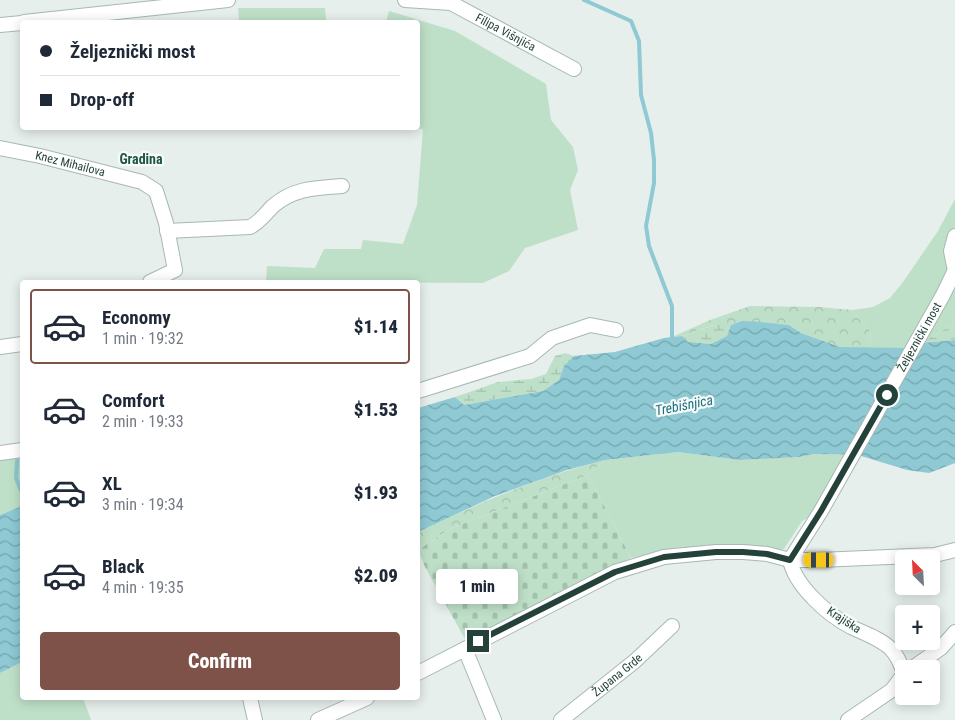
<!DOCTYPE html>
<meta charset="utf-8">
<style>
:root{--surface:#fff;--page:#f6f6f7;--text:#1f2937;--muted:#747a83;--line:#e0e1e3;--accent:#7f5249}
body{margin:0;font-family:"Roboto Condensed",sans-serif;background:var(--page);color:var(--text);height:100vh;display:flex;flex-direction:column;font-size:19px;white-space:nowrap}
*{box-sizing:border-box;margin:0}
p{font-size:16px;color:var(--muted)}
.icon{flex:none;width:28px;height:28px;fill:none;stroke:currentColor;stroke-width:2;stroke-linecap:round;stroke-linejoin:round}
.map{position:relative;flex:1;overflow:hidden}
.sheet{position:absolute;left:20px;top:280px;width:400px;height:420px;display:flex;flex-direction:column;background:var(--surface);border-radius:5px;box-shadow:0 2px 12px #0003}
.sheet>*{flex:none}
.hud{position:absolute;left:20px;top:20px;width:400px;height:110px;border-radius:5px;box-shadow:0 2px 12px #0003;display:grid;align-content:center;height:110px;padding:0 20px;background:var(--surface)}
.needle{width:32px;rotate:336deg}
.tools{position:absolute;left:895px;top:550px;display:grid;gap:10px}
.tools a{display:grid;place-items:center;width:45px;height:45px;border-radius:5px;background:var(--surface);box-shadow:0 2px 12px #0003;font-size:25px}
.end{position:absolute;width:22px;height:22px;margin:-11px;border:6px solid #24423a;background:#fff;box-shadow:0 0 0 2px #fff}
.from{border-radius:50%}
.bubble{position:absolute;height:35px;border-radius:5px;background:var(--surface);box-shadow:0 2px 12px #0003;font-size:16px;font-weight:800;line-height:35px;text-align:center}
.car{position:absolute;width:15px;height:30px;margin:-15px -8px;border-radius:6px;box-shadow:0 0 4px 1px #0007;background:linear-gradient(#f5c518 24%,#345 0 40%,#f5c518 0 76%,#345 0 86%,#f5c518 0)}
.hud b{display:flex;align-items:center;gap:18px;height:48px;font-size:19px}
.hud b+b{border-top:1px solid var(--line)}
.hud i{width:12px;height:12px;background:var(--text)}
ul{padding:9px 0 0;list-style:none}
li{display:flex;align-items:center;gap:15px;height:75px;margin:0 10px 8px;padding:0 10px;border:2px solid transparent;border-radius:5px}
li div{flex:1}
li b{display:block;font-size:19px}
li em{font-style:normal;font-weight:800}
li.selected{border-color:var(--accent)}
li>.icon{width:45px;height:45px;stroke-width:1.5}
.button{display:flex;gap:10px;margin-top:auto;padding:10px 20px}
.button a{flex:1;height:58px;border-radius:5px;background:var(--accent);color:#fff;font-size:20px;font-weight:800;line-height:58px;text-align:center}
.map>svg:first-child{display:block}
.green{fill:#bfe0c8}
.forest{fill:url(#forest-crowns)}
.wetland{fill:url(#wetland-marsh)}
.cemetery{fill:url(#cemetery-stones)}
.water{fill:url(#water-waves)}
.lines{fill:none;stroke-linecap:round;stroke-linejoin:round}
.stream{stroke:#8ec9d4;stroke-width:4}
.minor-casing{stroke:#a8b8b2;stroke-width:16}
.minor{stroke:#fff;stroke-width:14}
.route{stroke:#24423a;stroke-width:6}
.labels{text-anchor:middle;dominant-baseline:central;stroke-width:4.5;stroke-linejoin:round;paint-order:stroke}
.street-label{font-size:12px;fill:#24423a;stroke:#f7fbf9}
.neighbourhood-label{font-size:14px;font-weight:bold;fill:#1f5548;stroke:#f7fbf9}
.water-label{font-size:14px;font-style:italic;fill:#1c6f80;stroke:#f7fbf9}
</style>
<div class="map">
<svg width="955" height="720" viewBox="0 0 955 720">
<defs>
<pattern id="forest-crowns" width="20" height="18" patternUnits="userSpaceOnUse" patternTransform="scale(1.25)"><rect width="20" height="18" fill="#bfe0c8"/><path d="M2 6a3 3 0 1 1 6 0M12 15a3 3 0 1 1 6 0" fill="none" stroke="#a4c1ad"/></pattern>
<pattern id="wetland-marsh" width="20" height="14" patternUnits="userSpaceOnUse" patternTransform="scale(1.25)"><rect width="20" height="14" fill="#bfe0c8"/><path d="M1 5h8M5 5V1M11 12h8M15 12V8" fill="none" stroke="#a4c1ad"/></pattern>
<pattern id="cemetery-stones" width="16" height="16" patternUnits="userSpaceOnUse" patternTransform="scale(1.25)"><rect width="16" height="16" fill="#bfe0c8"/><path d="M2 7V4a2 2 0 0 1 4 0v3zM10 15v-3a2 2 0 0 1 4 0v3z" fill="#a4c1ad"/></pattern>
<pattern id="water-waves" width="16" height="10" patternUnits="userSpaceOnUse" patternTransform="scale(1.25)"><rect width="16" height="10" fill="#8ec9d4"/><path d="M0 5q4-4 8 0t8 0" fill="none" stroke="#74a5ad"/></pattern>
</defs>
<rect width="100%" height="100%" fill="#e6efeb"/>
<!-- green -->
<path class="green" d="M238,8H325L326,22H239Z
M389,11L455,31L546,84L551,120L573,147L578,170L570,190L578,230L525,248L509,271L483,283L266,282L267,266L315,268L324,249H361L363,240L403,244L417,205L423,129L403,128H418V22H386Z
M955,199V323L921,343L907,348L869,349L871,332L852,310L873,307L890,298L903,282L938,231Z
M678,452L740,460L799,457L814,454L847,455L810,517L802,521L784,549L774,551H664L631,558L588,475L605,460Z
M22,454V506L0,515V457Z
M22,662V698H83L91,720H0V673Z"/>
<!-- forest -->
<path class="forest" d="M750,306L820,307L852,310L871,332L869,349L840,347L801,333L789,325L742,322L731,325H713L682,336L672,337L710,320Z
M605,460L588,475L450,529L418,550V532C480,503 538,477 605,460Z"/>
<!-- wetland -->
<path class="wetland" d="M955,323V340L921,343Z
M714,325H731L727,336L711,344L687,342L682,336Z
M565,353L574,356L564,366L559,380L543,391L464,405L455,397L498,382L531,379L546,374L555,356Z"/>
<!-- cemetery -->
<path class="cemetery" d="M588,475L631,558L466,641L425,567L418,550L450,529Z"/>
<!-- water -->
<path class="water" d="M742,321L759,322L789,325L801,333L840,347L907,348L921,343L955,340V463L929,473L907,470L858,455L814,454L799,457L740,460L678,452L605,460L567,470L495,496L418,532V408L455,397L464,405L543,391L559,380L564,366L574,356L615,352L664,338L682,336L688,342L711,344L727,336L731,325Z
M22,506V662L0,673V515Z"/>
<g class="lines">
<!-- stream -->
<path class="stream" d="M584,0L631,21L639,41L641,95L651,133L654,160V183L646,226L649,246L672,306V337
M17,461L16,478L22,493"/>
<defs>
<g id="minor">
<path id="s1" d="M405,0L451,3L574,69"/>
<path d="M24,22L228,0"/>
<path d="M0,25L22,23"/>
<path id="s2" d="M0,148L40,156L142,182L156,191L166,223L175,270L150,282"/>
<path d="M167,231L250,227C260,222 265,214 273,206C294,188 315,188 342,186"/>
<path d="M955,271L951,251L955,236"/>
<path d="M0,347L22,344"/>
<path d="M418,391L530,356L552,338L590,325L616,330"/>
<path d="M0,453L22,450"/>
<path d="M465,649L494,720"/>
<path d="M911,669L941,648L955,632"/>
<path d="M418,673L615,572L664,557L716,552H743L767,554L790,560H819L935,555L955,550"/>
<path id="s3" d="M904,673C901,665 898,656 891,649C881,639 864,633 851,627C828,615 795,586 790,560L821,511L943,295L955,270"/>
<path d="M250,698L255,720"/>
<path d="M318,720L367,698"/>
<path id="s4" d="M561,720L635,661L672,626"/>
<path d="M848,720L892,690L904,674"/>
</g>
</defs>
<!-- minor casing -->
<use href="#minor" class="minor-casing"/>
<!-- minor -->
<use href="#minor" class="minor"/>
</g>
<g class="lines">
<!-- route -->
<path class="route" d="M478,641L615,572L664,557L716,552H743L767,554L790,560L821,511L887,395"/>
</g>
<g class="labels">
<!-- street labels -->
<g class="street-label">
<text stroke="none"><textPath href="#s1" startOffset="108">Filipa Višnjića</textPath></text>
<text stroke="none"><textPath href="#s2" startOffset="72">Knez Mihailova</textPath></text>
<text stroke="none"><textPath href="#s3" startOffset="424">Željeznički most</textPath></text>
<text transform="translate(844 620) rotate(33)">Krajiška</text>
<text stroke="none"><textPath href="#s4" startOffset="72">Župana Grde</textPath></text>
</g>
<!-- neighbourhood labels -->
<g class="neighbourhood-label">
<text x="141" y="159">Gradina</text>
</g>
<!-- water labels -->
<g class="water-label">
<text transform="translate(684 405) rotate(-11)">Trebišnjica</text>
</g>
</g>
</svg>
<div class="tools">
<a><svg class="needle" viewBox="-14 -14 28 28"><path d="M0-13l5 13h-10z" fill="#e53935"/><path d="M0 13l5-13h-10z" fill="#747a83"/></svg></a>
<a>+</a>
<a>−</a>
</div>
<i class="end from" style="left:887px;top:395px"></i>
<i class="end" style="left:478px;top:641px"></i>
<div class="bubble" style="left:436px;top:569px;width:82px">1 min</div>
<i class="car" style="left:819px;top:560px;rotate:270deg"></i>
<div class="hud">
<b><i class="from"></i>Željeznički most</b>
<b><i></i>Drop-off</b>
</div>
<section class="sheet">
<ul>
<li class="selected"><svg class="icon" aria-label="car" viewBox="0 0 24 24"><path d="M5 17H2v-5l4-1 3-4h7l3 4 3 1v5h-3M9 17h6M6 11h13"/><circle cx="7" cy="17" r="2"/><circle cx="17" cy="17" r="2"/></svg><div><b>Economy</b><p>1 min · 19:32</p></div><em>$1.14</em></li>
<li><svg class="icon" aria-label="car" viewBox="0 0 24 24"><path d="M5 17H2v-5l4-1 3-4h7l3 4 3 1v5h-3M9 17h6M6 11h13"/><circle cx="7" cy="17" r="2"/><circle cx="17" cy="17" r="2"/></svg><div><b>Comfort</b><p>2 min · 19:33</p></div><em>$1.53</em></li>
<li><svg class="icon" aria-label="car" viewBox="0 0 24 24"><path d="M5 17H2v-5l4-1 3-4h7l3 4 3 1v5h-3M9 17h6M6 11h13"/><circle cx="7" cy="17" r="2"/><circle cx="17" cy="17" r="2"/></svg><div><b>XL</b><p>3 min · 19:34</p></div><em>$1.93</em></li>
<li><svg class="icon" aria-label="car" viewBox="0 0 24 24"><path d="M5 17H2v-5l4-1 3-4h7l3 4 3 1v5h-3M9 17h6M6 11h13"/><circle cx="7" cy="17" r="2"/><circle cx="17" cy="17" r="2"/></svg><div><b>Black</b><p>4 min · 19:35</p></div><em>$2.09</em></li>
</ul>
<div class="button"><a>Confirm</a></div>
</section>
</div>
